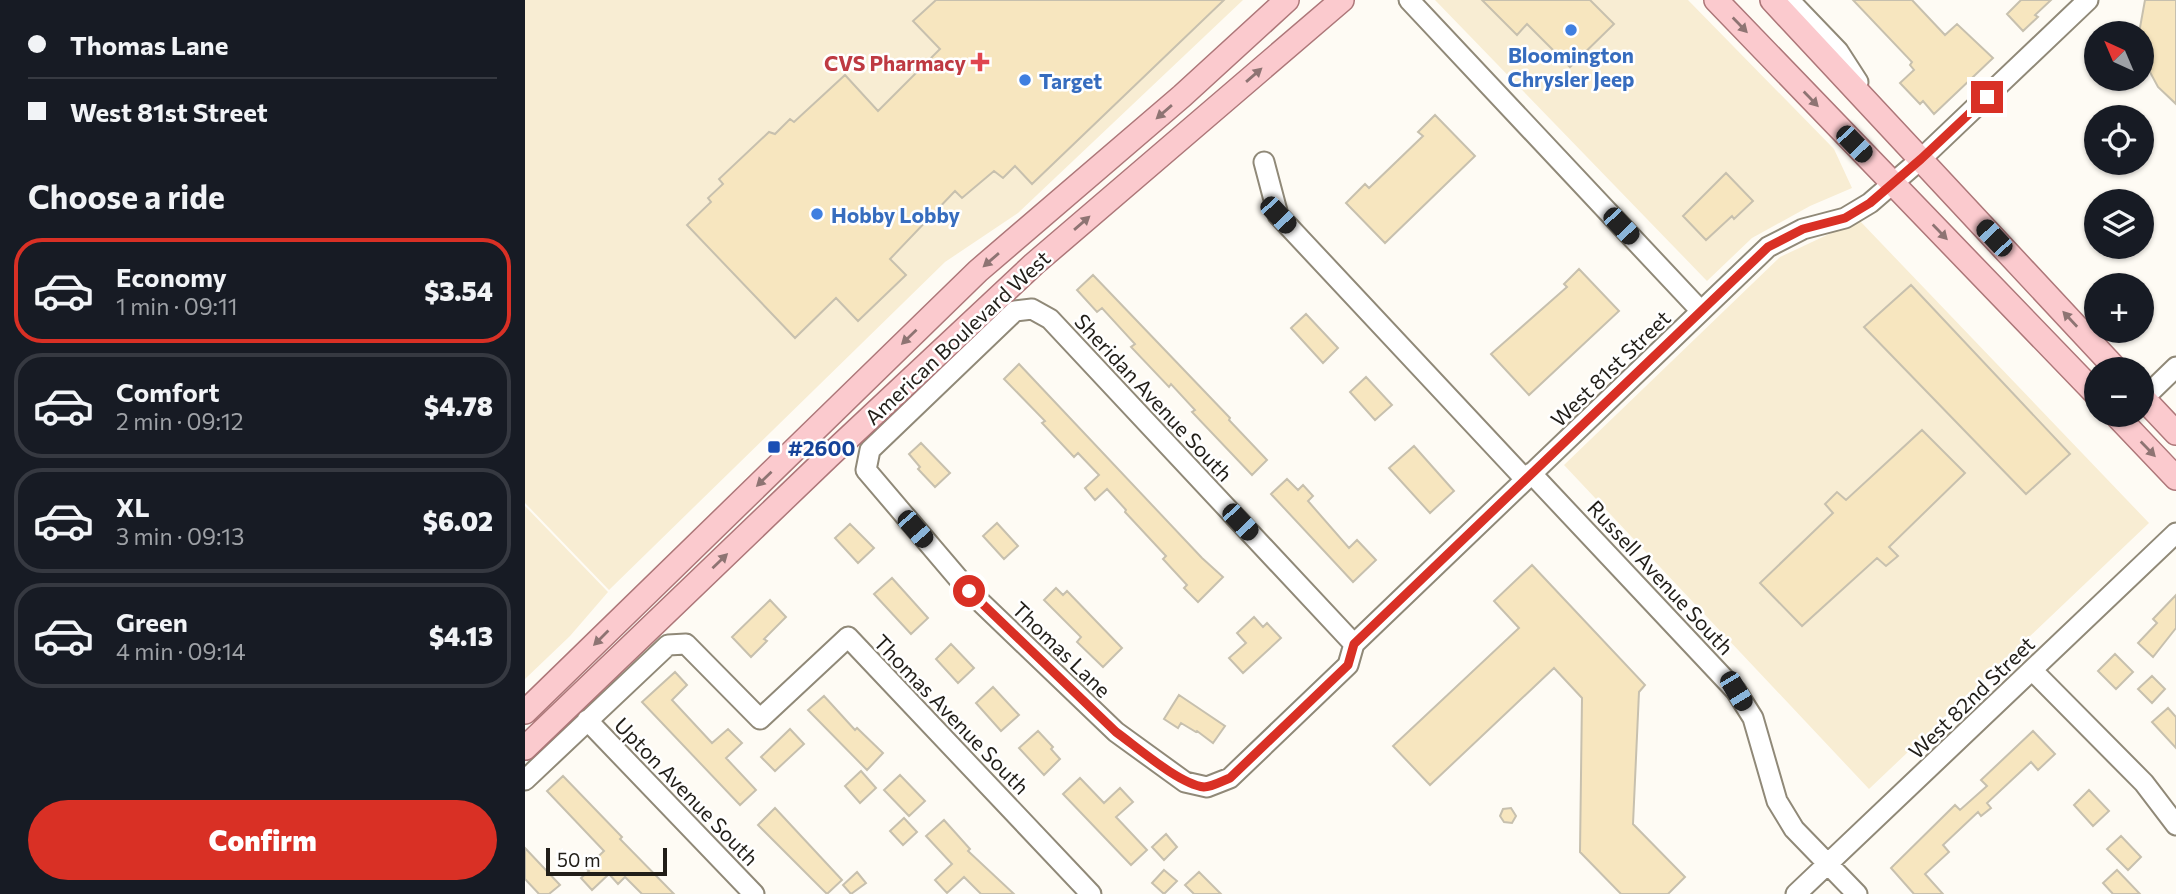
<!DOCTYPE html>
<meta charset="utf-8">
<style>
:root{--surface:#171b24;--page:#20242c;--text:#f1f3f6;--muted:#9ea1a6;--line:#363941;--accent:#d93025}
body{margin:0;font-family:Commissioner,sans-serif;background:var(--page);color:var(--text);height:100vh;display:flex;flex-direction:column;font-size:26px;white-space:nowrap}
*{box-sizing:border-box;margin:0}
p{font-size:23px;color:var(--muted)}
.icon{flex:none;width:38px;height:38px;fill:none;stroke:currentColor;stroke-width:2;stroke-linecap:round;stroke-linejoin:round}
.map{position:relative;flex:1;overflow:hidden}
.drawer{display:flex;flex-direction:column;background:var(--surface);width:525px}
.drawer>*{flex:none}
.banner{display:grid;align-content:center;height:154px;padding:0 28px;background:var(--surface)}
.needle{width:46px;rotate:316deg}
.tools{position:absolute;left:1559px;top:21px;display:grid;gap:14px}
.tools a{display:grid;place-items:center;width:70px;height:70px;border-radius:50%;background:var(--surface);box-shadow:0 2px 5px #0004;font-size:35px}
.scale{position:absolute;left:21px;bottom:18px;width:121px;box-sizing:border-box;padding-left:7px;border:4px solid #211e18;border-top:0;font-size:19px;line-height:24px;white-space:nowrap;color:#211e18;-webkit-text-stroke:5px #fff;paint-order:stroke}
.end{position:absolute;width:32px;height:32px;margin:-16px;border:9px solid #d93025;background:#fff;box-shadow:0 0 0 4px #fff}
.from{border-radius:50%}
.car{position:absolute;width:21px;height:42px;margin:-21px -10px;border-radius:9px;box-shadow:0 0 5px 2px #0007;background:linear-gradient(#222 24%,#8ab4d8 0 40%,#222 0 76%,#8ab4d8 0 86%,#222 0)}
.banner b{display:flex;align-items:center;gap:24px;height:66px;font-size:26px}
.banner b+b{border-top:2px solid var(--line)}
.banner i{width:18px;height:18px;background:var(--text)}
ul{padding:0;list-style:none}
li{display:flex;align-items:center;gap:21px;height:105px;margin:0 14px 10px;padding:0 14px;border:4px solid var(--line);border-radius:28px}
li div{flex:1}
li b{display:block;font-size:26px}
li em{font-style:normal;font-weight:800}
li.selected{border-color:var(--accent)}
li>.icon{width:63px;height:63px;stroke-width:1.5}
h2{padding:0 28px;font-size:32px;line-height:84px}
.action{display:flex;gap:14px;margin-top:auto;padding:14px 28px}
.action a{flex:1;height:80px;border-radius:42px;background:var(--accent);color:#fff;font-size:28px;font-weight:800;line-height:80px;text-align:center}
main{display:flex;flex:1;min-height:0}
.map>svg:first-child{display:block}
.built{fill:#f8edd3}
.building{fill:#f7e6bf;stroke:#c7c0ae;stroke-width:2}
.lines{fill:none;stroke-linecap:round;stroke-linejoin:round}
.minor-casing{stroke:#908978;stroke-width:23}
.major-casing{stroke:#ad7779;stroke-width:26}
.minor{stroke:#fff;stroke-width:19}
.major{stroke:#fbcace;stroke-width:23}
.oneway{fill:#8e7473}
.route{stroke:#d93025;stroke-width:9}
.shop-dot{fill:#3f7fe0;stroke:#fff;stroke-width:2.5}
.health-dot{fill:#e0444e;stroke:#fff;stroke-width:2.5}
.transit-dot{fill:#1a4fb4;stroke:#fff;stroke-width:2.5}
.labels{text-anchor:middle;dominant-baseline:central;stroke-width:5;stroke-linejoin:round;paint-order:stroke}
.shop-label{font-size:21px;font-weight:bold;fill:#366cbe;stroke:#fff;text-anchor:start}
.health-label{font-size:21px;font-weight:bold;fill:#be3a42;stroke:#fff;text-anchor:end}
.street-label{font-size:21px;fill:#211e18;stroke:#fff}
.transit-label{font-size:21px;font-weight:bold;fill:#164399;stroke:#fff;text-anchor:start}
</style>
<main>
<section class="drawer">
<div class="banner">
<b><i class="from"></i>Thomas Lane</b>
<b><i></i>West 81st Street</b>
</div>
<h2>Choose a ride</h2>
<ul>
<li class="selected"><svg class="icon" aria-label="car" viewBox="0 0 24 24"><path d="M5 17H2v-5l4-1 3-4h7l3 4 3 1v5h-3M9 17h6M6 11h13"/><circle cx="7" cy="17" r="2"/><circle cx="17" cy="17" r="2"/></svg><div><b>Economy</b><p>1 min · 09:11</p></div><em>$3.54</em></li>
<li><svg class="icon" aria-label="car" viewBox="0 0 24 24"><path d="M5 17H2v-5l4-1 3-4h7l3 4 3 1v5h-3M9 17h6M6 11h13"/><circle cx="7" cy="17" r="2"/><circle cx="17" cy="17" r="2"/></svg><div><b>Comfort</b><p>2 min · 09:12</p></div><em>$4.78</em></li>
<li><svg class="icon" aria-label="car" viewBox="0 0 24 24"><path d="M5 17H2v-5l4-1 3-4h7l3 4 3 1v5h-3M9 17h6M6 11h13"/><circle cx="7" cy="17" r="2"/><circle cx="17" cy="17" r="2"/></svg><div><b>XL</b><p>3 min · 09:13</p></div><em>$6.02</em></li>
<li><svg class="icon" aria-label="car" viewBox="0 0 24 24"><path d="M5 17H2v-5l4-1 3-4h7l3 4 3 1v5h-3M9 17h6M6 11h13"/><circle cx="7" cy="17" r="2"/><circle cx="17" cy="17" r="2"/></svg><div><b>Green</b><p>4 min · 09:14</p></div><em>$4.13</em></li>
</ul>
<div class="action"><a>Confirm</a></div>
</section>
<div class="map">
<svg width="1651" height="894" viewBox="0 0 1651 894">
<rect width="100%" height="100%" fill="#fefbf4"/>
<!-- built -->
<path class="built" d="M0,0H718L493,213L420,262L84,590L0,503Z
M910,0H1163L1309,149L1327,188L1285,206L1227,238L1182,281Z
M1334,220L1624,523L1344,789L1039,465L1255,257Z
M0,506L83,592L45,636L0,679Z"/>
<!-- building -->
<path class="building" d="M411,0H699L507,184L490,166L478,178L469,171L437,198L430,191L365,259L381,275L333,321L311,298L270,338L162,225L186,202L183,198L198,184L194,179L244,132L250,134L265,119L269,122L320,75L353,111L415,49L388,21Z
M957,0H1065L1089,24L1045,67L1002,24L992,35Z
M1328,0H1387L1420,35L1432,24L1468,58L1409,114L1398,101L1395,104L1375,83L1389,70L1385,65L1387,62Z
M1496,0H1526L1510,15L1513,17L1498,31L1482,14Z
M1620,0H1651V104L1633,87L1619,61L1617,33H1614Z
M910,115L950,156L860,243L821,203L840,184L844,188L898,136L893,132Z
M1201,173L1228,201L1209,219L1207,216L1181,240L1158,216Z
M1054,269L1094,311L1004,395L966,354L1042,287L1039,284Z
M568,275L705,418L704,420L742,460L727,475L667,412L670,410L646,384L644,387L606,347L610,344L577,308L572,312L552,290Z
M1386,285L1545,454L1501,494L1339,327Z
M781,314L813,348L798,363L766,328Z
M494,364L677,558L698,577L673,602L659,588L662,585L638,559L641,556L600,512L601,510L582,489L570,500L560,488L574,475L553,453L549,457L517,423L520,421L479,379Z
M841,377L867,405L850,420L825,392Z
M1397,430L1440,473L1364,547L1373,556L1361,566L1352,558L1277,626L1235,583L1308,513L1300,504L1312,492L1321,500Z
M396,443L425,473L410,487L393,469L395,467L384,454Z
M889,446L929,491L905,513L864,468Z
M762,479L773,490L778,485L788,496L783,501L824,548L832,540L851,560L828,582L746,494Z
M472,523L493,546L479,559L458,536Z
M325,524L349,548L333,563L310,538Z
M1007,565L1120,685L1114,692L1108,824L1160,877L1143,894H1096L1055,852L1057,698L1029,668L905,785L868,746L994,628L969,601Z
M367,578L403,618L386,634L349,594Z
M531,588L538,595L542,591L597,648L578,667L552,642L556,637L519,600Z
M1651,595V628L1628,657L1613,643L1632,623L1628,619Z
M245,600L261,617L239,639L242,641L226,657L207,637Z
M729,617L738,627L742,623L756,638L718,673L704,658L721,643L712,633Z
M426,644L449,668L433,683L411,659Z
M1590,654L1608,672L1591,689L1573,671Z
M150,672L162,685L147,700L187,743L203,729L217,743L201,758L231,790L215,805L117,702Z
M1627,676L1640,689L1627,703L1613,689Z
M468,687L494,715L476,731L451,703Z
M654,695L700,726L688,743L672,731L671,732L656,723L653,728L639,719Z
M299,696L330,730L332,728L358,753L342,770L283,710Z
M1643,708L1651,717V748L1627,722Z
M265,729L279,744L250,771L236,757Z
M513,731L528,747L526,749L535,759L519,775L494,748Z
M1508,731L1530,754L1513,770L1506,762L1462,803L1466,808L1456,816L1453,812L1418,845L1424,852L1400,874L1418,894H1389L1366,868L1430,805L1435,810L1462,786L1456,780Z
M336,771L351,788L335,803L320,786Z
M375,775L400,801L384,816L359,790Z
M38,776L97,837L95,839L149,894H117L100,877L93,884L84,874L67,890L56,878L64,871L61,868L79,851L22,791Z
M555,778L579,803L595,788L608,802L591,817L622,850L606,865L538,794Z
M1564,790L1584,811L1568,826L1549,805Z
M250,808L317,880L302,894L233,825Z
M986,808L991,816L987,823L979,822L975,816L978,809Z
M379,818L392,832L378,845L365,831Z
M419,820L445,849L443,851L489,894H456L439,877L422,893L410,880L427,864L401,836Z
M641,834L652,847L639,860L627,847Z
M1596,836L1616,857L1603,870L1582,849Z
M0,848L35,885L24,894H14L0,879Z
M639,870L652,881L639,894L627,883Z
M1592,870L1615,894H1588L1578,883Z
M332,872L341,883L326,894L318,885Z
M674,872L696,894H669L660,885Z"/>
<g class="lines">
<defs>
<path id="minor" d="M884,0L1176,311
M1264,0L1313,51L1333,82
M739,162L753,215L999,478
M1617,400L1651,367
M1006,473L1211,691L1228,718L1252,801L1269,829L1332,894
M829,644L525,319L507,309L490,311L345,450L341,470L444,591L591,732L660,782L682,787L705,778L823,665L829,644L1243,247L1278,229L1320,218L1345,203L1396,159L1563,0
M1507,670L1619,783L1651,825
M62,720L229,894
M0,780L143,645L161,644L235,719L323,637L566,894
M1271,894L1651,533"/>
<path id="major" d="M1191,0L1572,395
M1247,0L1591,369
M1617,397L1651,433
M1591,415L1651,478
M0,712L453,271L657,96L762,0
M0,748L304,456L509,264L817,0"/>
</defs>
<!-- minor casing -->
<use href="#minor" class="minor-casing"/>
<!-- major casing -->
<use href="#major" class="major-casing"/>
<!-- minor -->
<use href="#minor" class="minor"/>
<!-- major -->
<use href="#major" class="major"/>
</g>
<!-- one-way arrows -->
<defs><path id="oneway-solid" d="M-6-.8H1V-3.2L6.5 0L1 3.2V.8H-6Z" transform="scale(1.75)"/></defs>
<g class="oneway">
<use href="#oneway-solid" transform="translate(1215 25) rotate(46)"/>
<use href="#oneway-solid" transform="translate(729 75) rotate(-41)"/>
<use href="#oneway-solid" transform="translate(1286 99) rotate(46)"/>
<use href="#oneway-solid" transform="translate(639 112) rotate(139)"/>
<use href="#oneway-solid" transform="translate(557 223) rotate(-41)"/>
<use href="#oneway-solid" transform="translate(1415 232) rotate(46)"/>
<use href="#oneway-solid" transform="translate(466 260) rotate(139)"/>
<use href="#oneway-solid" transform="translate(1545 319) rotate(-133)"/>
<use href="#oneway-solid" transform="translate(384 337) rotate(136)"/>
<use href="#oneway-solid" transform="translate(1623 449) rotate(46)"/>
<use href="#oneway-solid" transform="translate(239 479) rotate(136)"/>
<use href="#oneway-solid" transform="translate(195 561) rotate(-44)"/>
<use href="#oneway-solid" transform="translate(76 638) rotate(135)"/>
</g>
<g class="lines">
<!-- route -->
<path class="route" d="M444,591L591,732C612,747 654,784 679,787C687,787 697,781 705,778L823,665L829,644L1243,247L1278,229L1320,218L1345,203L1396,159L1462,97"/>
</g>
<!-- markers -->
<g class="shop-dot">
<circle cx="1046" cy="30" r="7"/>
<circle cx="500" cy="80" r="7"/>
<circle cx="292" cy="214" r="7"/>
</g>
<path class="health-dot" d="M451.5 51.5h7v7h7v7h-7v7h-7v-7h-7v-7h7z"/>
<rect class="transit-dot" x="242" y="440" width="14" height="14" rx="3.5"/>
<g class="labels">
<!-- shop labels -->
<g class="shop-label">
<text x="1046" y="54" text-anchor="middle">Bloomington<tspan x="1046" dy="24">Chrysler Jeep</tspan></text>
<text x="514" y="80">Target</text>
<text x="306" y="214">Hobby Lobby</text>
</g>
<!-- health labels -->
<g class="health-label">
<text x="441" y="62">CVS Pharmacy</text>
</g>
<!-- street labels -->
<g class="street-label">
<text transform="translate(432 337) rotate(-43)">American Boulevard West</text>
<text transform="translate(1085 368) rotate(-44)">West 81st Street</text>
<text transform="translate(629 397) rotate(47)">Sheridan Avenue South</text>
<text transform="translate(1136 577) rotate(47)">Russell Avenue South</text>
<text transform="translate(537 649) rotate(44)">Thomas Lane</text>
<text transform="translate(1446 697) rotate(-44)">West 82nd Street</text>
<text transform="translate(427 714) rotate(46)">Thomas Avenue South</text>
<text transform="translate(162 791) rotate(46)">Upton Avenue South</text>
</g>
<!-- transit labels -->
<g class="transit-label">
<text x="263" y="447">#2600</text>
</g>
</g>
</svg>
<div class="tools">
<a><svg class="needle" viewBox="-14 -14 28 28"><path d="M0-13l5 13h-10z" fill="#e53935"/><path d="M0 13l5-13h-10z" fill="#9ea1a6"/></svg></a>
<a><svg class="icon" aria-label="locate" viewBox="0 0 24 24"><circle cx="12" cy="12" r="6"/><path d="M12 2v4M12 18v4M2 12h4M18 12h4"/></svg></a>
<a><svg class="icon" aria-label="layers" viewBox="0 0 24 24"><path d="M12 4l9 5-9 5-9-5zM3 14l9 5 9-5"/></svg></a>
<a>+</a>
<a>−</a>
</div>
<div class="scale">50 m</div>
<i class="end from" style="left:444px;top:591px"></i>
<i class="end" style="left:1462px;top:97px"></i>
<i class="car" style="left:1329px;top:144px;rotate:136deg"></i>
<i class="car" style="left:753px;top:215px;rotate:137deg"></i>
<i class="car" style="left:1096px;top:226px;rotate:137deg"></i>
<i class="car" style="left:1469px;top:238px;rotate:317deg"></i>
<i class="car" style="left:715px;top:522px;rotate:137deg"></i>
<i class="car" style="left:390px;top:529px;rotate:139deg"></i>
<i class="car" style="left:1211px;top:691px;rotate:149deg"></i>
</div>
</main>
